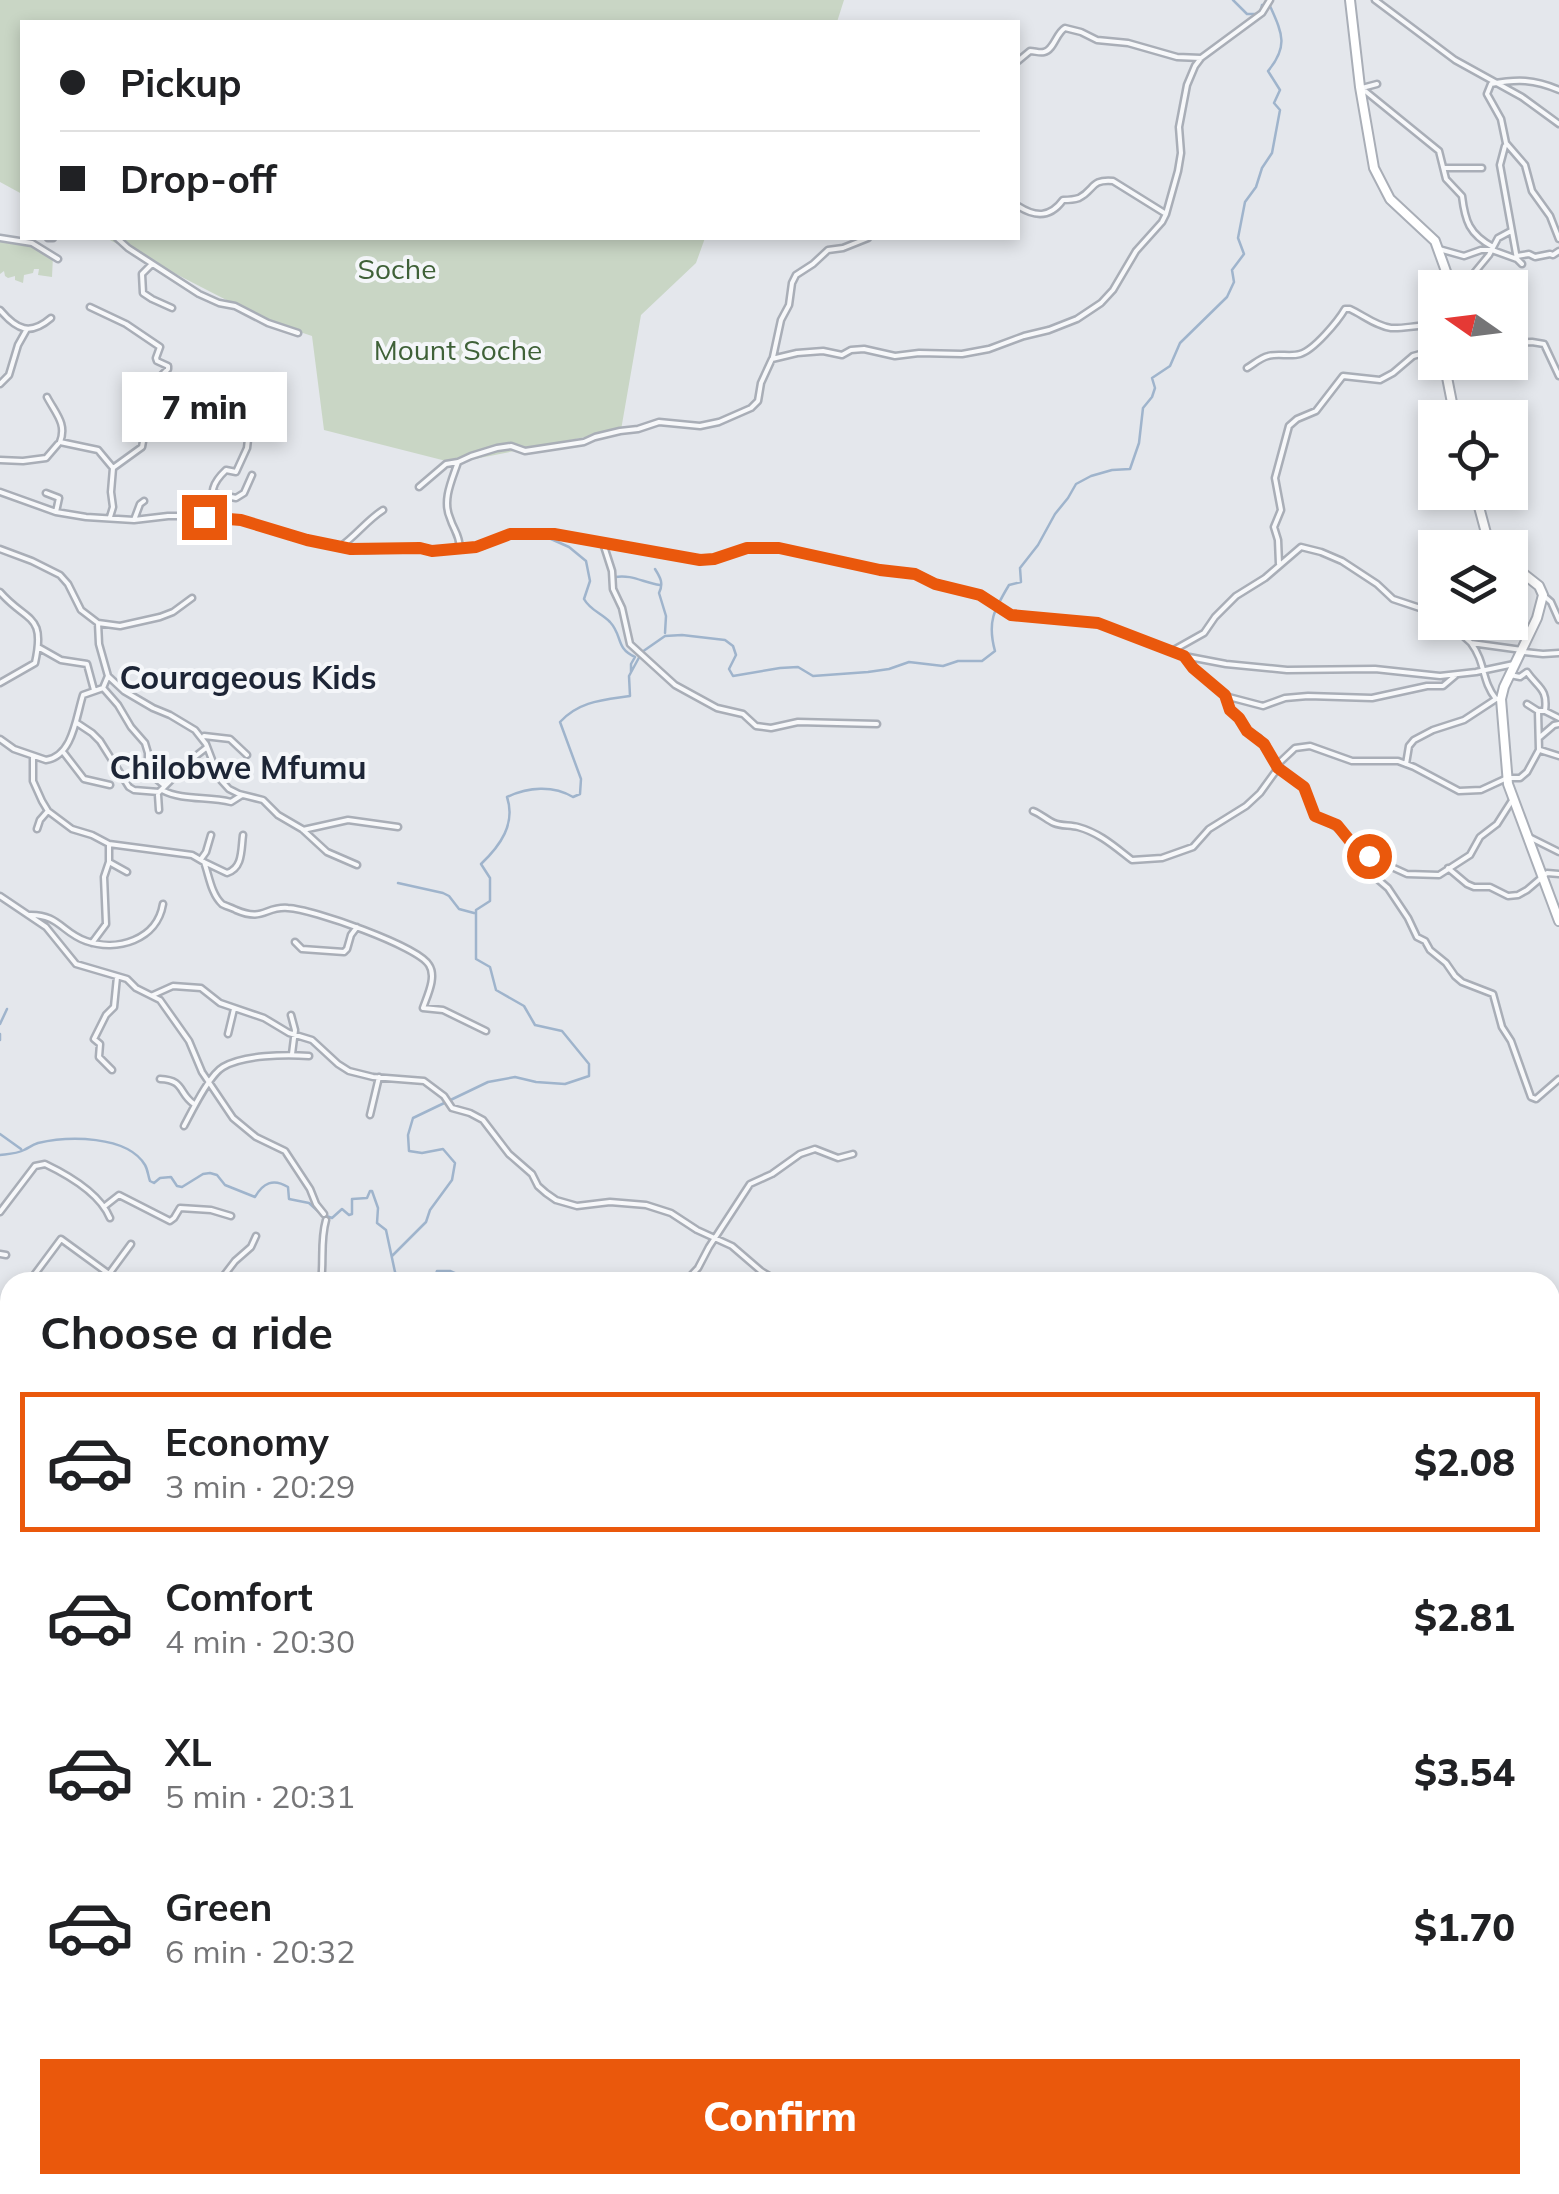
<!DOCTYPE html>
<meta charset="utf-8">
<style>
:root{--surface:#fff;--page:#f2f2f2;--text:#202124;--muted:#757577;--line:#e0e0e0;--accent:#ea580c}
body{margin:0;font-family:Mulish,sans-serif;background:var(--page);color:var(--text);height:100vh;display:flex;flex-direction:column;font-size:38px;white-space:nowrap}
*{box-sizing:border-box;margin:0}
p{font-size:32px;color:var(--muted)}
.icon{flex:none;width:55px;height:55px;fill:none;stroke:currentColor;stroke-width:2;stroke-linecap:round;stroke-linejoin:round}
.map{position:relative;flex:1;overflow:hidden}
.details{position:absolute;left:0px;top:1272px;width:1560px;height:922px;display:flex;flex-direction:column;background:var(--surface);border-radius:30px 30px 0 0;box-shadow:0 5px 15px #0003}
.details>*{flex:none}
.guide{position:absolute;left:20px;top:20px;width:1000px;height:220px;border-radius:0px;box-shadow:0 5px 15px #0003;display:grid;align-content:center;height:220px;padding:0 40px;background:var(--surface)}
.needle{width:65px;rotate:284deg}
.fabs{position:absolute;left:1418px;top:270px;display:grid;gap:20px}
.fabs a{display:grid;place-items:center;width:110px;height:110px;border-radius:0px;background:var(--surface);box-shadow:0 5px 15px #0003;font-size:50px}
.end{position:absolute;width:45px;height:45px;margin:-22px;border:12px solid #ea580c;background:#fff;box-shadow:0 0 0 5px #fff}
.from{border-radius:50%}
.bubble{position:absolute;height:70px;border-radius:0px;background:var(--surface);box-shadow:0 5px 15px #0003;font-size:32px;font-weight:800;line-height:70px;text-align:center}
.guide b{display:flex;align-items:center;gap:35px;height:95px;font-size:38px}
.guide b+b{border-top:2px solid var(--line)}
.guide i{width:25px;height:25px;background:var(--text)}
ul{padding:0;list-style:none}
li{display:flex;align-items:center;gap:30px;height:140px;margin:0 20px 15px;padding:0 20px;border:5px solid transparent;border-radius:0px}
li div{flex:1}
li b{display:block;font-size:38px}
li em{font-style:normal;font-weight:800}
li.on{border-color:var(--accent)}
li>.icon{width:90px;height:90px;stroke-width:1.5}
h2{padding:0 40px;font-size:45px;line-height:120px}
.action{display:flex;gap:20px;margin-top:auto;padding:20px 40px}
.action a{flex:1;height:115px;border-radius:0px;background:var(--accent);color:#fff;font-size:40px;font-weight:800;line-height:115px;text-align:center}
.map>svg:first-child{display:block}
.green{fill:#c9d6c5}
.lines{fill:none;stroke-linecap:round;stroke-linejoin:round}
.stream{stroke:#9fb4cc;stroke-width:2.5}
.street-casing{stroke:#a9aeb7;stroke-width:9}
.secondary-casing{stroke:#a9aeb7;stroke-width:12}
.highway-casing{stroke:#8b94a3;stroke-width:16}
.street{stroke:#f7f8fa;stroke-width:4}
.secondary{stroke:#fff;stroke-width:8}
.highway{stroke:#fff;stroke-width:11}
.route{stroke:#ea580c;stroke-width:12}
.labels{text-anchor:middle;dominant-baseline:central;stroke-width:8;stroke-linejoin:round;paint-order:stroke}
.park-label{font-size:28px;fill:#3f6138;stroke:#f4f6f9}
.quarter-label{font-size:32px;font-weight:bold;fill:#1d2536;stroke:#f4f6f9}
</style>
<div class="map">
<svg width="1559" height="2194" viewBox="0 0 1559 2194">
<rect width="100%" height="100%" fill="#e4e7ec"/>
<!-- green -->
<path class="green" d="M0,0H844L837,22H22V194L0,182Z
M0,236C19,242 37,246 53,256L52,277L38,275L39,269H34L33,273L24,275L23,283L15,280V276L8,278L5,276L4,271L0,274Z
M106,238H705L696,263L641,315L621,430L454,463L324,430L312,336L267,321Z"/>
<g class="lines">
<!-- stream -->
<path class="stream" d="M551,539L569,547L586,561L590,581L584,599C590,610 601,613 610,622C623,636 615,648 635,657L631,664V672
M655,569C660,577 664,583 659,593L666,616L665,633
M615,577C632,574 644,583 660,585
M398,883L443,893L449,896L459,909L474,913
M0,1024L7,1009
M0,1034V1040
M0,1134L21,1149
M0,1155C8,1154 16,1154 24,1150C30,1147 32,1145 38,1143C68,1136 127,1135 145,1165C148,1170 148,1176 150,1181L154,1183L160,1178L171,1177L177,1186L182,1187L203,1174L210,1173L217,1175L225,1185L255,1197C263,1183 273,1178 288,1187L289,1199L309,1203L321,1214L332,1218L342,1209L349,1215L352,1214V1199L367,1198L370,1191H372L378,1208L377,1223L386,1230L395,1272L402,1282
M392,1256L426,1222L430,1210L452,1180L455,1163L443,1149L422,1153L409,1151L408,1135L413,1118L488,1082L515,1077L536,1082L565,1084L589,1076V1064L562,1031L535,1025L524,1006L496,990L490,967L476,959V910L490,901V878L481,864C500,846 516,824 507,797C528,787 553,785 573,797L580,794L581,779L560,722C579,701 603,700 630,696L629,676L642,652L665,636L682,635L725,640L733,646L736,655L729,669L733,676L780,668L798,667L813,676L868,672L889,669L909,662L943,666L958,661H982L995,651C987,622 994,610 1009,585L1021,582L1020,568L1038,545L1055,514L1068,498L1076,484L1091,476L1112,470L1130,469L1139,443L1143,408L1152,397L1155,388L1152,378L1170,366L1180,343L1227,297L1234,282L1232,270L1244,254L1238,238L1245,202L1256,187L1262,168L1272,153L1280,110L1274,103L1280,90L1268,71C1289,46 1282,33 1270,6L1262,5L1260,14H1247L1233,0
M433,1282L437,1271H450L476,1282
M1550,1862L1559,1852"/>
<defs>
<path id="street" d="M1375,0L1455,60L1522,97L1559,124
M1018,61L1030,51C1035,51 1039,53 1044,52C1054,50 1056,33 1065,28L1081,32L1097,40L1128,43L1177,57L1201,58
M1362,88L1377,84
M1364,90L1439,151L1446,179L1462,196C1465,221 1469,234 1493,247
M1559,90C1534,79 1517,79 1491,84L1487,94L1501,119L1506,143L1525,165L1532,191L1550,216L1559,239
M1505,146L1500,165L1517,259
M1444,168H1482
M1018,206C1035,217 1050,218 1063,200C1067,200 1076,199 1079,198C1095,190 1090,179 1113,181L1166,214
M0,238L32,243L58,259
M48,238H53
M117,238L128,248L199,294L219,303L235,306L268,323L298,333
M1439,249L1464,256L1481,250H1492L1517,259L1522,264
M1517,256L1529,254L1535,257L1550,254L1553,255L1559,251
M152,264L142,274L143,293L152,299L172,308
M1466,288L1470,278L1489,255L1498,238L1511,231
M90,307L126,324L160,347L156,358L157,361L168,366V369L157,380L151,398L137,395
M0,310C17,330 30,336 51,318
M1510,343L1532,342L1544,344L1559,376
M773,357L781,320L789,305L792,283L796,275L813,264L828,250L843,248L868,238
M1247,368C1254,364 1260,358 1268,356C1278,353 1290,357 1300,354C1314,350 1338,321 1345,309H1350C1363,315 1376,326 1391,328C1405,329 1420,324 1435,326
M0,384L9,375L18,345L27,329
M47,397C56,414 67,424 60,442L98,450L113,468
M0,460L23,461L46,458L58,444
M113,468L142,447L151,398L177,405
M419,487L446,464L458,462
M0,492L56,512L86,517L134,520L168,516H217L241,520L307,540L347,548L366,550L420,548L432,551L482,546L509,534L554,535L700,560L714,559L753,547L779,548L880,570L915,573L935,583L980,595L1011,615L1098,623L1184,656L1226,664L1287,670L1375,669L1440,676L1476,672L1514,664
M46,493L59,498L56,512
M212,493L236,498L244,493L252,475
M214,515C212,493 209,486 226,470L236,472L247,448L249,431L258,426
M110,517L113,507L111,492L113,468
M134,520L140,504L144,501
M603,543L612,571L613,589L622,608L630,644L675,685L717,708L743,714L756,726L771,728L798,722L877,724
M340,547C357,535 366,521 383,510
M460,548C459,533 454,531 450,518C442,500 452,480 458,462L471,456L497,448L511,446L525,451L584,442L595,437L620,431L638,429L659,422L700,426L719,422L751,408L758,401L761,383L772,359L797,353L823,351L842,355L851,350L864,349L895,356L919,353L962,354L989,349L1024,336L1049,330L1077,319L1101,303L1113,290L1136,251L1162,222L1166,214L1178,171L1181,153L1179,127L1187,85L1195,66L1201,58L1262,13L1270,0
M0,549L32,561L60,575L68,584L81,610L98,623L120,626L160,617L173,612L192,598
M1279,564L1278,540L1274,527L1281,510L1275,478L1289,426L1297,419L1316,411L1343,376L1380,380L1393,373L1413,356L1435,350
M0,592C27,623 46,613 35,663L0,683
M1543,595L1551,602L1559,620
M1448,622L1471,643L1522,650
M1471,643C1486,663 1481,680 1496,699
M38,647L61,660L87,664L94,690
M1172,651L1204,633L1215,617L1236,596L1265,578L1301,547L1321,552L1342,561L1377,584L1393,599L1435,613
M1524,652L1543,654L1559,653
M1184,656L1193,668L1225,695L1230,710L1239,718L1247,731L1259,738L1278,768L1304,787L1315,816C1340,827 1355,837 1360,864L1388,888L1408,918L1417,937L1425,941L1430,950L1446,963L1455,976L1462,982L1493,994L1502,1027L1511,1041L1531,1097L1536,1099L1559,1079
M1510,675L1520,677L1527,672C1538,688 1548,688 1545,711
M108,676L124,691L153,708L170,715L195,730L206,744L219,778L229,789L239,794L263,800L278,815L302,829L327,852L357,865
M104,689L118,705L131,727L145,743L148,753V772L165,786
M1225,696L1263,706L1285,698L1308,696L1372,698L1427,686H1443L1456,675
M1527,704L1538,711H1545L1559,718
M77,723L92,733L100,741L129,787L134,790L159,792L192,759L206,748
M204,736L230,739L247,755
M1540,737L1554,725L1559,724
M0,739L14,749L46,760C73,756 76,717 83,695L103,688L108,676L99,644L98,623
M1540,750L1559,756
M64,753L84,779L110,785
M33,756V781L42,801L48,811L72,829L92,835L109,844L192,855L204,862C209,875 211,894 222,904C223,905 235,909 236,910C264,922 265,906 288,908C312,909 418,946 429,965C437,977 427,996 423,1008L443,1010L486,1031
M1278,764L1295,748L1310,746L1352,761H1398L1414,767L1459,791L1481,790L1507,778H1520L1527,772L1539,750L1538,711
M1406,764L1409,746L1414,740L1433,730L1464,720L1496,699H1501
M162,790C183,801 207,796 231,802L242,795
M158,795L159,810
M1033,811C1041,814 1047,820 1054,823C1061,826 1070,825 1078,827C1100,833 1115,847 1132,860L1162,858L1193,847L1209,829L1246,806L1260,793L1278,768
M37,829L40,820L47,812
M303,830L348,820L398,827
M1529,837L1559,852
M1359,852L1407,874L1439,875L1470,855L1480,837L1497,824L1511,802
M201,859L206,852L211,835
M109,862L127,872
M204,862L227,873C243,868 241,850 243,835
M1448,868L1467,884L1474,887H1490L1508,896L1518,895L1527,890L1547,873L1559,874
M0,896L46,927L76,964L127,979L136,988L160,1000L189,1041L202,1072L233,1118L256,1137L285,1151L310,1189L316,1204L324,1214
M29,915C59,914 62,933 86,941C117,952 157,940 163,904
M295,942L302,949L344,952L347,949L351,935L357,927
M92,943L106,924L104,877L109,862V844
M153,995L173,986L201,988L220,1003L264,1018L289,1033L312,1040L338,1064L349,1071L373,1077L424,1081L444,1096L452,1108L470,1113L483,1120L509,1154L532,1174L538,1186L546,1193L556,1200L577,1206L610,1202L646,1205L671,1213L697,1230L732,1246L761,1271L779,1282
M291,1015L295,1030L292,1054
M228,1034L234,1009
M112,1070L99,1057L100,1044L94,1039L106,1015L114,1007L117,977
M160,1079C185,1080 178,1093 194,1104
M370,1115L379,1077
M184,1126C192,1111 209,1075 223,1067C243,1055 286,1054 309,1056
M105,1206L119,1195L170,1221L174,1218L180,1208L211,1210L231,1216
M0,1212L35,1166L45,1164C68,1175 100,1194 110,1218
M0,1254L6,1255
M29,1282L61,1239L109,1274L131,1244
M219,1282L235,1261L251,1247L256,1236
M276,1282L284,1278
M321,1282C324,1261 320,1241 326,1220
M685,1282L698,1268L709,1247L750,1184L772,1174L800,1154L815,1149L838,1158L853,1154
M0,1324L10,1310
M0,1324L10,1328
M0,1339L10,1347
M0,1452L5,1458L10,1471
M10,1489V1493
M0,1537L10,1536
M0,1626L5,1631L10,1628
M0,1663L10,1699
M0,1728L4,1709L10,1699
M0,1774L10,1781
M0,1897L10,1906
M1550,1934L1559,1933
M0,1954L10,1988
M803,2185L811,2194
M1065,2185L1074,2194
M917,2190L935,2194
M30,2194L33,2185
M149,2194L152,2185
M606,2194L607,2185"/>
<path id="secondary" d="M1350,0L1360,87L1374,168L1390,199L1435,241L1452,288
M1444,362L1455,418
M1475,492L1486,533L1494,548
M1510,563L1539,586L1543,595L1537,618L1504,687L1501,699L1508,784L1559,921"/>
<path id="highway" d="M0,2135L10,2141
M77,2185L87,2194"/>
</defs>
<!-- street casing -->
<use href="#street" class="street-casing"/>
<!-- secondary casing -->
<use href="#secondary" class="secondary-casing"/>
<!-- highway casing -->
<use href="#highway" class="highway-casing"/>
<!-- street -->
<use href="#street" class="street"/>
<!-- secondary -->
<use href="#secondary" class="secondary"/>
<!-- highway -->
<use href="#highway" class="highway"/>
</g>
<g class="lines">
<!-- route -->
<path class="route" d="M204,517L241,520L307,540L351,549L420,548L432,551L476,547L510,534H554L700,560L714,559L747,548H779L880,570L915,574L935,584L980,595L1011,615L1098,623L1184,656L1193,668L1225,695L1230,710L1239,718L1247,731L1264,744L1278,768L1304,787L1315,816L1337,825L1359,852L1369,856"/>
</g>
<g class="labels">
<!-- park labels -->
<g class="park-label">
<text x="397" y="268">Soche</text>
<text x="458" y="349">Mount Soche</text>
</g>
<!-- quarter labels -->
<g class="quarter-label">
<text x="248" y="677">Courageous Kids</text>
<text x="238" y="767">Chilobwe Mfumu</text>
</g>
</g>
</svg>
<div class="fabs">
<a><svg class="needle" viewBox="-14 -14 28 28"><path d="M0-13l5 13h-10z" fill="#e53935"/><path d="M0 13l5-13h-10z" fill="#757577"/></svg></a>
<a><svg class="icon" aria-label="locate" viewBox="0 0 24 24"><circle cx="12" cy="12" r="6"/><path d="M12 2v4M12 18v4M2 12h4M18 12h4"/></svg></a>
<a><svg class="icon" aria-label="layers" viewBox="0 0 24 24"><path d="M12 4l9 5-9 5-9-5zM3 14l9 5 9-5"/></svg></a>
</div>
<i class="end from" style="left:1369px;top:856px"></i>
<i class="end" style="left:204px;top:517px"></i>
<div class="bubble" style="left:122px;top:372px;width:165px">7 min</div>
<div class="guide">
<b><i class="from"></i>Pickup</b>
<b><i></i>Drop-off</b>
</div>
<section class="details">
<h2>Choose a ride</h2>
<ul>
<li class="on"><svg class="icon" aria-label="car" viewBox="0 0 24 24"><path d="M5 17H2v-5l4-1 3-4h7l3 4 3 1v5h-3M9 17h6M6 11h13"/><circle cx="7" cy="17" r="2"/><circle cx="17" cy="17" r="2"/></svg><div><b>Economy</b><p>3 min · 20:29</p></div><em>$2.08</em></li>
<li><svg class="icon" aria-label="car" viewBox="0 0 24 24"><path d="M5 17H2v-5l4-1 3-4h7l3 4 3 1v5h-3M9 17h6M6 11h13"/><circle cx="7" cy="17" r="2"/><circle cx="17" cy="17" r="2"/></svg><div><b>Comfort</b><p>4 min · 20:30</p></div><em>$2.81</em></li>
<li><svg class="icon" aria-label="car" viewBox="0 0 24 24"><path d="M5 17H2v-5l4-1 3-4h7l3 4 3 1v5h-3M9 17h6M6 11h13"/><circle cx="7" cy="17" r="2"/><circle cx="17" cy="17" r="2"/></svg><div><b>XL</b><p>5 min · 20:31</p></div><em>$3.54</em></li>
<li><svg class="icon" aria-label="car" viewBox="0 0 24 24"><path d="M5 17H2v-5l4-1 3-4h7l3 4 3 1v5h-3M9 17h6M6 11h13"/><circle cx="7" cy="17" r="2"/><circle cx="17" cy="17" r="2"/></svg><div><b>Green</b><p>6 min · 20:32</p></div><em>$1.70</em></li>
</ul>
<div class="action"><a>Confirm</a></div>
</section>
</div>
